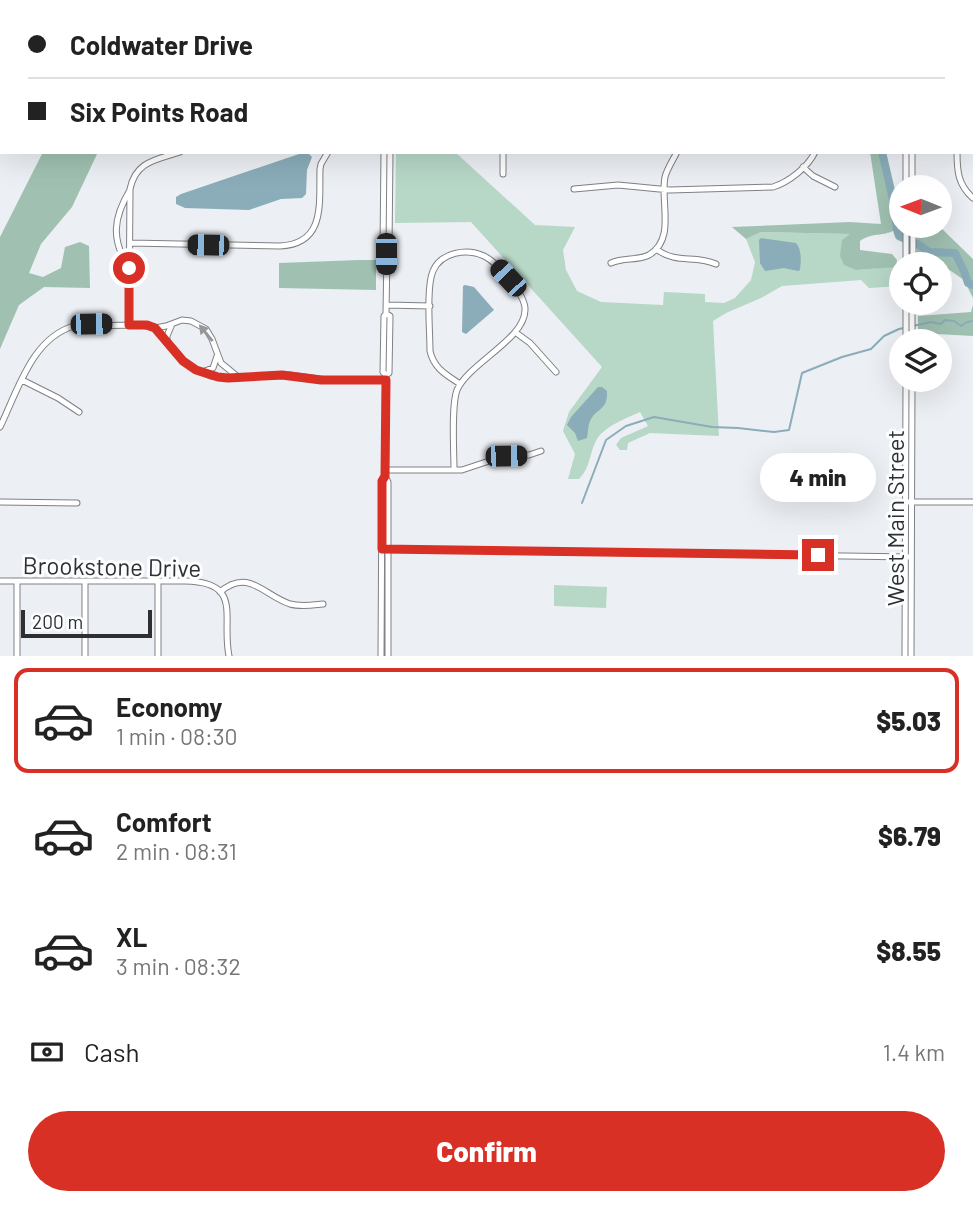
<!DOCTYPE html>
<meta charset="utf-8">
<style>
:root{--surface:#fff;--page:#f6f6f6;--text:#222;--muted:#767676;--line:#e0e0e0;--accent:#d93025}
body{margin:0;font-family:Barlow,sans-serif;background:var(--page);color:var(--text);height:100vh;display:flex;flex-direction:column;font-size:26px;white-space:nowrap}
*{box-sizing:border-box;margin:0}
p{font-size:23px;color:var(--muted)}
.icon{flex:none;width:38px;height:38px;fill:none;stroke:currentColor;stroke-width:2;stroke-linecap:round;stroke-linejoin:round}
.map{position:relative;height:656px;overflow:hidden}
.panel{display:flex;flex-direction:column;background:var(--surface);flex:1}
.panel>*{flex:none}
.hud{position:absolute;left:0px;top:0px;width:973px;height:154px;box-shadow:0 7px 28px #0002;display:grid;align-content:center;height:154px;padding:0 28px;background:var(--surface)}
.needle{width:46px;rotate:271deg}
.buttons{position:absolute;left:889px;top:175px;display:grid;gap:14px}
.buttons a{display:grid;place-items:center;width:63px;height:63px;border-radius:50%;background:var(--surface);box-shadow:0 7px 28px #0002;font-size:35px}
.scale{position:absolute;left:21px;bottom:18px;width:131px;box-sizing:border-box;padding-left:7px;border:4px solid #2e2f31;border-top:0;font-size:19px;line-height:24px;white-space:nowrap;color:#2e2f31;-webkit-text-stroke:5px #fbfdfe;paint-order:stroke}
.end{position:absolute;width:32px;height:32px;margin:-16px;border:9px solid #d93025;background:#fff;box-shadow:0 0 0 4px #fff}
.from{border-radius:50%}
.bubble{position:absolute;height:49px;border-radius:24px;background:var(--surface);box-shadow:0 7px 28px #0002;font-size:23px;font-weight:800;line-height:49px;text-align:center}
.car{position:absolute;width:21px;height:42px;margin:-21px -10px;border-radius:9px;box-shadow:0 0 5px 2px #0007;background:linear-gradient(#222 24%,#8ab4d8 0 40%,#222 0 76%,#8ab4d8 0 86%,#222 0)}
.hud b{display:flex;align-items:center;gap:24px;height:66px;font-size:26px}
.hud b+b{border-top:2px solid var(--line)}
.hud i{width:18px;height:18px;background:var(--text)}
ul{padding:12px 0 0;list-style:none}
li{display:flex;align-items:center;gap:21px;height:105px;margin:0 14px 10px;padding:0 14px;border:4px solid transparent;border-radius:14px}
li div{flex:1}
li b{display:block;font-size:26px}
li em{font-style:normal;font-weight:800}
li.on{border-color:var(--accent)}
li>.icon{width:63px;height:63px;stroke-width:1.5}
.pay{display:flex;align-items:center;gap:18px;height:77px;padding:0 28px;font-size:26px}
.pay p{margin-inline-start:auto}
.button{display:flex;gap:14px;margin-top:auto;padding:14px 28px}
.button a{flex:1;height:80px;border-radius:42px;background:var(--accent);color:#fff;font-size:28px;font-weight:800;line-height:80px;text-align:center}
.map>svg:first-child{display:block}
.green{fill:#b7d7c7}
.forest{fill:#a0c1b1}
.water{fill:#8aadb9}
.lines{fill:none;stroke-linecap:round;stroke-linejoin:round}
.stream{stroke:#8aadb9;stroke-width:2}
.river{stroke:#8aadb9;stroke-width:8}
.minor-casing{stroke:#7e8185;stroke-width:7}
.minor{stroke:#fff;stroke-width:5}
.oneway{fill:#969798}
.route{stroke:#d93025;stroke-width:9}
.labels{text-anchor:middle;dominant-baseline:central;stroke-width:6;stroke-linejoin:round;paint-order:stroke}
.street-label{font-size:24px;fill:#2e2f31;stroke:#fbfdfe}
</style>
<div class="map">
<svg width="973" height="656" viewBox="0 0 973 656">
<rect width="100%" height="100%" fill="#eceff4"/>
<!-- green -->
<path class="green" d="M396,152H455L535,225L575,227L563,250L566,270L577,291L601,302L663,305L664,292L705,294V302L724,303L735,298L751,280L755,262L746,239L761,232L852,234L856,270L901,266V286L869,288L861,280L782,286L761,298L726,313L713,321L719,436L650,433L628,443L627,450H620L616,445L621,438L648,426L640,412C627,418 605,426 597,439C589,453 591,467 579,479H568L575,454L563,431L569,412L602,367L471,222L395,223Z
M554,585L607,587L606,608L554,606Z"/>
<!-- forest -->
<path class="forest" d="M43,152H98L72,207L41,244L29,273L43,277L61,268L65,247L80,242L89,246L90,288L44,287L19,305L0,349V237Z
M870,152H885L896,198L899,227C886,238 874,231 860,241V250L892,254L897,260L896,267L856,270L844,265L840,256L842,240L850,234L761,232L746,239L732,227L850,222L881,224Z
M917,226H939L973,259V298L964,280L935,260L917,254Z
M359,260H376V290L279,288V263Z
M973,305V336L918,333V316L971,312Z"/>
<!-- water -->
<path class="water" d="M302,153H308L312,157L307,170L306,194L302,198L281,199L249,210L185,208L176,204V197L181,194Z
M761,238L796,243C802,250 801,261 800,270L798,271L784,268L765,271L760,263L759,240Z
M465,285L474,287L494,310L466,334L462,332L463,286Z
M598,387H602L607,391C608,411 596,408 590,421C588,425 588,433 587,438L578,441L575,433L567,425L571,417Z"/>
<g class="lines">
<!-- stream -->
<path class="stream" d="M582,503L606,440L626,426L654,417L712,427L738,428L774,432L789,430L802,373L842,357L871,349L884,336L899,329L931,322L941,324L945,320L954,321L961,326L967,322L973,321"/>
<!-- river -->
<path class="river" d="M849,0L850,2
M265,2L266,0
M882,152L892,195L897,230L899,236L919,245L929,252L955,253L964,271L968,283L973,285"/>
<defs>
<path id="minor" d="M19,0V2
M756,0V2
M906,0V2
M913,0V2
M12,2V0
M383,2V0
M388,2V0
M494,2V0
M0,15H2
M0,21L2,22
M971,31H973
M971,36H973
M0,47H2
M971,87L973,86
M0,129L2,125
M384,152L383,249L387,251
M957,152C957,171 958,185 973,198
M803,167L813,176L835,187
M503,174V152
M906,187V152
M912,187V152
M574,189L618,185L670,190L773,187C789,182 808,167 815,152
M906,226V264
M130,243L280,246C326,244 319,203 320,169L321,164L328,152
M656,249C678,265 693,254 716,264
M611,263C624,257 637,261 649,255C676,239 660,202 665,177C667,169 673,160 677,152
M913,264V226
M129,268C111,240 113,218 130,190
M386,305L430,306
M129,325L130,189C136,161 156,160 180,152
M155,328L183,361L196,370L211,376L228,378L290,375L327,380H386
M515,332L530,343L556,372
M906,341V303
M912,341V303
M167,343V336L172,324
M202,372L213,368L217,356
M386,375L389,373L390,316L386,314
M22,380L58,398L79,412
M0,427C18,390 32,338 74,326L142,325L155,328L166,326L182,320L191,321L206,329L212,339L221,363L238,377
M385,470H462L501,457L529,455L541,451
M454,470C454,451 451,406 457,390C469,363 525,339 525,310C526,295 497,262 484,256C467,248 441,252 433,271C426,287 430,332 430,351C434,369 447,375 460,384
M385,476L388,482V656
M0,502L77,503
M908,502H973
M382,549L911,557
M0,581H185C244,582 221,617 229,656
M220,592C249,568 263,595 290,604C301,607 312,605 323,604
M17,656V581
M85,656V581
M158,656V581
M381,656L382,481L385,476L386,380V375L383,372L384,316L386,314L387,251L389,248L390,152
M905,656L906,380
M911,656L912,380"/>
</defs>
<!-- minor casing -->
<use href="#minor" class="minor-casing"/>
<!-- minor -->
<use href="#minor" class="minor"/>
</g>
<!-- one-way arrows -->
<defs><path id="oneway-solid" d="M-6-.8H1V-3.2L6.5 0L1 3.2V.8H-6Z" transform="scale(1.75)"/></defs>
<use class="oneway" href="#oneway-solid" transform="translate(206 333) rotate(-129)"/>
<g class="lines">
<!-- route -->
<path class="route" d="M129,268V325H147L155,328L183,361L196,370L218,377L228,378L282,375L321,380H386L385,476L382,481V549L818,555"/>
</g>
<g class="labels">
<!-- street labels -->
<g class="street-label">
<text transform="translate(894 518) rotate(-90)">West Main Street</text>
<text transform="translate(112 566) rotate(1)">Brookstone Drive</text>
</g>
</g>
</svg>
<div class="buttons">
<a><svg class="needle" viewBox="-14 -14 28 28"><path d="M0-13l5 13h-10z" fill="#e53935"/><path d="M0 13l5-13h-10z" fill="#767676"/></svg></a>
<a><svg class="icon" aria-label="locate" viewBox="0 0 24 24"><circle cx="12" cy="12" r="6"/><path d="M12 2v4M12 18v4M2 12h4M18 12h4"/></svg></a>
<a><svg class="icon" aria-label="layers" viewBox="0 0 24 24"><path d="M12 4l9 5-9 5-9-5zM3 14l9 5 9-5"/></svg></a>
</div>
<div class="scale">200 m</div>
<i class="end from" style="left:129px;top:268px"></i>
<i class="end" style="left:818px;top:555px"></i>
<div class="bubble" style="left:760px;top:453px;width:116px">4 min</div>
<i class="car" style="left:208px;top:245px;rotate:271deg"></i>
<i class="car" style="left:386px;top:254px;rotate:180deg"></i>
<i class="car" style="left:508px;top:278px;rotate:317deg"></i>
<i class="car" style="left:91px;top:324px;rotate:89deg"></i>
<i class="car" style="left:506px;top:456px;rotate:89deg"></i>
<div class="hud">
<b><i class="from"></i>Coldwater Drive</b>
<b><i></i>Six Points Road</b>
</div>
</div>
<section class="panel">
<ul>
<li class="on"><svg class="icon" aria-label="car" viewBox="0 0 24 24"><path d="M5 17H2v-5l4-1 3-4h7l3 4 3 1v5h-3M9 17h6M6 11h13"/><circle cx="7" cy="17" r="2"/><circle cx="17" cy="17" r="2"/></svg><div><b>Economy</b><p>1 min · 08:30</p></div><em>$5.03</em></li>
<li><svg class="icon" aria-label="car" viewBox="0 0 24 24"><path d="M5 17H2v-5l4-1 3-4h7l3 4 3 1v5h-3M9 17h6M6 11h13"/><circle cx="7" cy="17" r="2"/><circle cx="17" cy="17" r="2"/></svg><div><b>Comfort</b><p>2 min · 08:31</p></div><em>$6.79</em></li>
<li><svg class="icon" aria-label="car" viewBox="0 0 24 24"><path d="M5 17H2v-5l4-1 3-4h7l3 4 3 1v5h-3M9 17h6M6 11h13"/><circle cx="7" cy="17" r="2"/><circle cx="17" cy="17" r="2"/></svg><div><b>XL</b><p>3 min · 08:32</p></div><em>$8.55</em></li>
</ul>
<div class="pay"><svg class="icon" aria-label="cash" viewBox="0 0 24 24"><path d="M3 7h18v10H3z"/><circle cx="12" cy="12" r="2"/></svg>Cash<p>1.4 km</p></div>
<div class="button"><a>Confirm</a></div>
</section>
